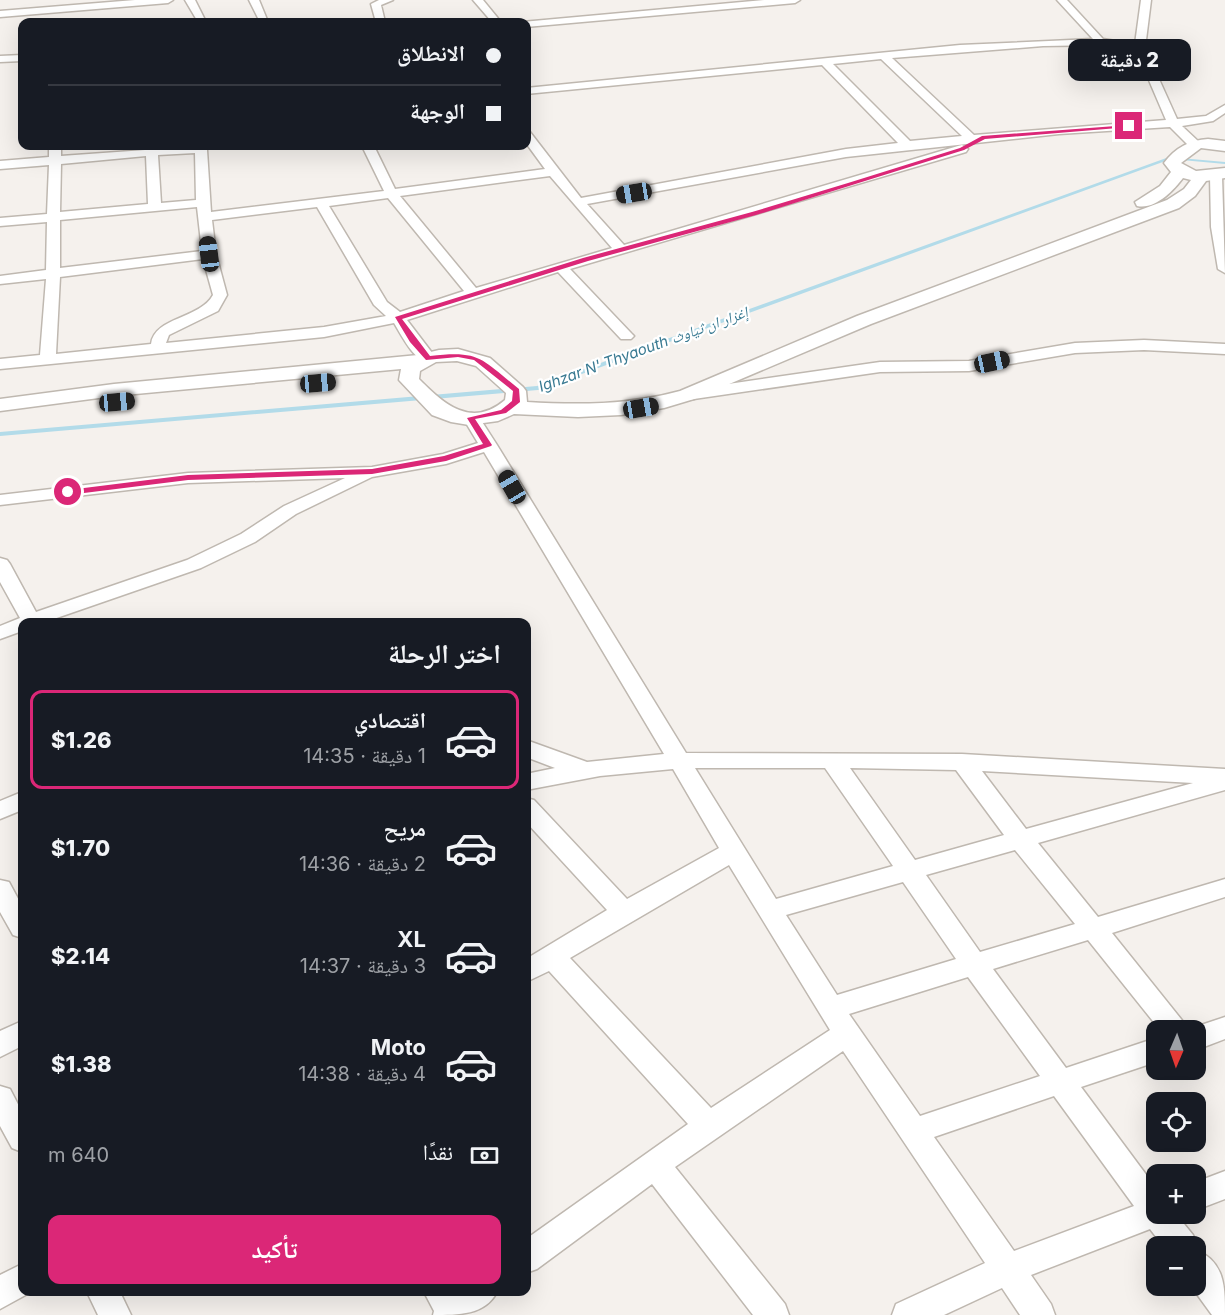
<!DOCTYPE html>
<html lang="ar">
<meta charset="utf-8">
<style>
:root{--surface:#171b24;--page:#20242c;--text:#f1f3f6;--muted:#9ea1a6;--line:#363941;--accent:#db2777}
body{margin:0;font-family:Inter,"Noto Naskh Arabic",sans-serif;background:var(--page);color:var(--text);direction:rtl;height:100vh;display:flex;flex-direction:column;font-size:22px;white-space:nowrap}
*{box-sizing:border-box;margin:0}
p{font-size:20px;color:var(--muted)}
.icon{flex:none;width:33px;height:33px;fill:none;stroke:currentColor;stroke-width:2;stroke-linecap:round;stroke-linejoin:round}
.map{position:relative;flex:1;overflow:hidden;direction:ltr}
.sheet{position:absolute;left:18px;top:618px;width:513px;height:678px;display:flex;flex-direction:column;background:var(--surface);border-radius:12px;box-shadow:0 6px 24px #0002;direction:rtl}
.sheet>*{flex:none}
.top-card{position:absolute;left:18px;top:18px;width:513px;height:132px;border-radius:12px;box-shadow:0 6px 24px #0002;direction:rtl;display:grid;align-content:center;height:132px;padding:0 30px;background:var(--surface)}
.needle{width:39px;rotate:182deg}
.tools{position:absolute;left:1146px;top:1020px;display:grid;gap:12px}
.tools a{display:grid;place-items:center;width:60px;height:60px;border-radius:12px;background:var(--surface);box-shadow:0 6px 24px #0002;font-size:30px}
.end{position:absolute;width:27px;height:27px;margin:-14px;border:8px solid #db2777;background:#fff;box-shadow:0 0 0 3px #fff}
.from{border-radius:50%}
.bubble{position:absolute;height:42px;border-radius:12px;background:var(--surface);box-shadow:0 6px 24px #0002;font-size:20px;font-weight:800;line-height:42px;text-align:center;direction:rtl}
.car{position:absolute;width:18px;height:36px;margin:-18px -9px;border-radius:8px;box-shadow:0 0 4px 2px #0007;background:linear-gradient(#222 24%,#8ab4d8 0 40%,#222 0 76%,#8ab4d8 0 86%,#222 0)}
.top-card b{display:flex;align-items:center;gap:21px;height:57px;font-size:22px}
.top-card b+b{border-top:2px solid var(--line)}
.top-card i{width:15px;height:15px;background:var(--text)}
ul{padding:0;list-style:none}
li{display:flex;align-items:center;gap:18px;height:99px;margin:0 12px 9px;padding:0 18px;border:3px solid transparent;border-radius:12px}
li div{flex:1}
li b{display:block;font-size:22px}
li em{font-style:normal;font-weight:800}
li.selected{border-color:var(--accent)}
li>.icon{width:54px;height:54px;stroke-width:1.5}
h2{padding:0 30px;font-size:27px;line-height:72px}
.pay{display:flex;align-items:center;gap:15px;height:66px;padding:0 30px;font-size:22px}
.pay p{margin-inline-start:auto}
.cta{display:flex;gap:12px;margin-top:auto;padding:12px 30px}
.cta a{flex:1;height:69px;border-radius:12px;background:var(--accent);color:#fff;font-size:24px;font-weight:800;line-height:69px;text-align:center}
.map>svg:first-child{display:block}
.lines{fill:none;stroke-linecap:round;stroke-linejoin:round}
.stream{fill:#b2dbe9;fill-rule:evenodd}
.minor-casing{stroke:#bfb8b0;stroke-width:3}
.tertiary-casing{stroke:#bfb8b0;stroke-width:3}
.minor{fill:#fff;fill-rule:evenodd}
.tertiary{fill:#fff;fill-rule:evenodd}
.route{fill:#db2777}
.labels{text-anchor:middle;dominant-baseline:central;stroke-width:4.5;stroke-linejoin:round;paint-order:stroke}
.far-water-label{font-size:15px;font-style:italic;fill:#397a92;stroke:#fff}
</style>
<div class="map">
<svg width="1225" height="1315" viewBox="0 0 1225 1315">
<rect width="100%" height="100%" fill="#f5f1ed"/>
<g class="lines">
<!-- stream -->
<path class="stream" d="M1169,157L1225,162V164L1171,159L538,390L0,436V432L537,386Z"/>
<defs>
<path id="minor" d="M135,0H173L168,3L0,17V11Z
M185,0H195L206,22H198Z
M249,0H259L268,22H260Z
M379,0H393L381,5L385,22H376L371,4Z
M473,0H483L501,22H492Z
M764,0H800L795,3L526,27V22H522Z
M1057,0H1067L1103,39L1135,44L1141,0H1151L1145,48L1177,119L1206,116L1225,105V113L1213,121L1182,126L1198,141V147H1190L1170,127L1059,134L846,157L587,204L624,245L958,146L962,145L968,149L966,152L570,269L631,333L634,336L631,339H621L558,272L407,320L436,358L428,363C413,359 402,336 394,323L324,337L0,369V359L40,355L46,279L0,284V276L46,270L47,222L0,226V218L47,214L49,165L0,169V161L49,157V146H61V156L201,146L207,150L211,212L384,191L362,146H374L395,189L545,169L526,143V131L530,132L581,198L846,149L898,143L822,65L526,94V88L960,45L1093,39ZM1105,45L1136,50L1166,120L974,135L892,58L1043,46ZM881,59L962,136L910,141L833,64ZM195,153L196,200L161,203L158,155ZM146,156L148,204L60,212L61,164ZM550,176L612,248L476,288L400,196ZM388,198L464,291L400,312L387,302L329,206ZM197,207L202,251L60,268V220ZM317,207L374,305L386,316L324,327L166,343L169,335L218,311L227,295L216,254L212,220ZM203,259L213,295C200,319 154,317 151,344L56,354L60,277Z
M22,55V61L0,62V56Z
M1216,172L1222,176L1225,273L1218,269L1211,227L1210,176Z
M1144,340L1225,344V354L1144,350L1075,353L969,371L880,372L687,400L679,395L687,390L880,362L969,361L1075,343Z
M471,413L477,414L497,445L686,753L962,754L1225,769V790L1038,843L1098,917L1225,879V897L1112,933L1189,1029L1225,1017V1039L1196,1050V1030H1160L1088,940L993,969L1066,1068L1156,1038V1062L1081,1087L1156,1188V1214H1176L1193,1235L1198,1246L1196,1250C1225,1262 1225,1287 1225,1315H1212L1191,1286H1196V1246H1163L1150,1229L1031,1275L1051,1304L1055,1315H1020L1002,1288L944,1315H892L896,1304L985,1263L843,1051L675,1167L785,1304L789,1315H753L652,1184L537,1269L526,1273V1239L688,1124L549,971L526,982V959L607,910L526,822V798L534,800L627,899L719,848L673,769L600,776L526,790V774L555,768L526,757V740L587,762L664,754L484,452L446,464L372,477L296,514L255,542L201,568L45,622H22V631L0,639V626L20,618L0,582V558L7,560L10,564L36,612L187,560L241,534L284,506L345,478L188,483L0,505V495L188,473L372,467L443,454L478,443L463,418ZM695,768H825L893,866L776,899ZM850,768L956,770L1004,835L915,860ZM982,771L1193,783L1026,829ZM1015,850L1075,924L980,952L926,875ZM729,865L830,1030L711,1108L570,958ZM903,882L956,959L837,995L786,915ZM968,977L1040,1076L920,1116L849,1014ZM1054,1096L1134,1206L1014,1251L934,1137Z
M22,792V810L0,819V801Z
M0,880L9,882L22,906V938L13,935L0,912Z
M22,1021V1046L0,1057V1031Z
M0,1086L10,1089L22,1112V1152L12,1148L0,1126Z
M1225,1171V1199L1196,1210V1182Z
M22,1264V1292H31L0,1309V1275Z
M87,1292H120L131,1315H98Z
M424,1292H497C485,1315 459,1315 433,1315L434,1311Z"/>
<path id="tertiary" d="M1208,139L1225,141V151L1201,148L1181,163L1196,171L1225,168V178L1206,181L1195,196L1179,208L871,324L694,399L664,408L621,415L578,417L514,414L498,421L469,425L451,422L432,415L399,380L401,369L114,396L0,411V399L114,384L418,355L439,350L458,349L490,358L523,387L526,391L527,402C579,405 629,405 680,391L857,316L1167,200L1184,189L1191,180L1183,178C1173,191 1155,210 1137,206L1135,202L1160,186L1171,172L1164,163C1175,148 1190,140 1208,139ZM457,361L476,366L506,393L505,400C471,429 444,404 419,379L420,371L436,362Z"/>
</defs>
<!-- minor casing -->
<use href="#minor" class="minor-casing"/>
<!-- tertiary casing -->
<use href="#tertiary" class="tertiary-casing"/>
<!-- minor -->
<use href="#minor" class="minor"/>
<!-- tertiary -->
<use href="#tertiary" class="tertiary"/>
</g>
<!-- route -->
<path class="route" d="M1129,125L1130,127L985,139L964,150L756,215L588,261L402,319L430,356C481,350 481,359 519,389L520,402L506,413L475,419L492,445L491,446L446,461L372,474L188,480L68,495L63,492L68,490L188,475L372,469L444,456L483,444L467,418L501,410L512,401L513,391L474,360L458,357L426,360L410,342L395,317L583,258L752,212L848,183L960,148L982,136Z"/>
<g class="labels">
<!-- far-water labels -->
<g class="far-water-label">
<text transform="translate(643 349) rotate(-20)">Ighzar N' Thyaouth إغزار ان ثياوث</text>
</g>
</g>
</svg>
<div class="tools">
<a><svg class="needle" viewBox="-14 -14 28 28"><path d="M0-13l5 13h-10z" fill="#e53935"/><path d="M0 13l5-13h-10z" fill="#9ea1a6"/></svg></a>
<a><svg class="icon" aria-label="locate" viewBox="0 0 24 24"><circle cx="12" cy="12" r="6"/><path d="M12 2v4M12 18v4M2 12h4M18 12h4"/></svg></a>
<a>+</a>
<a>−</a>
</div>
<i class="end from" style="left:68px;top:492px"></i>
<i class="end" style="left:1129px;top:126px"></i>
<div class="bubble" style="left:1068px;top:39px;width:123px">2 دقيقة</div>
<i class="car" style="left:634px;top:193px;rotate:261deg"></i>
<i class="car" style="left:209px;top:254px;rotate:353deg"></i>
<i class="car" style="left:992px;top:362px;rotate:78deg"></i>
<i class="car" style="left:318px;top:383px;rotate:85deg"></i>
<i class="car" style="left:117px;top:402px;rotate:85deg"></i>
<i class="car" style="left:641px;top:408px;rotate:81deg"></i>
<i class="car" style="left:512px;top:487px;rotate:330deg"></i>
<div class="top-card">
<b><i class="from"></i>الانطلاق</b>
<b><i></i>الوجهة</b>
</div>
<section class="sheet">
<h2>اختر الرحلة</h2>
<ul>
<li class="selected"><svg class="icon" aria-label="car" viewBox="0 0 24 24"><path d="M5 17H2v-5l4-1 3-4h7l3 4 3 1v5h-3M9 17h6M6 11h13"/><circle cx="7" cy="17" r="2"/><circle cx="17" cy="17" r="2"/></svg><div><b>اقتصادي</b><p>1 دقيقة · 14:35</p></div><em>$1.26</em></li>
<li><svg class="icon" aria-label="car" viewBox="0 0 24 24"><path d="M5 17H2v-5l4-1 3-4h7l3 4 3 1v5h-3M9 17h6M6 11h13"/><circle cx="7" cy="17" r="2"/><circle cx="17" cy="17" r="2"/></svg><div><b>مريح</b><p>2 دقيقة · 14:36</p></div><em>$1.70</em></li>
<li><svg class="icon" aria-label="car" viewBox="0 0 24 24"><path d="M5 17H2v-5l4-1 3-4h7l3 4 3 1v5h-3M9 17h6M6 11h13"/><circle cx="7" cy="17" r="2"/><circle cx="17" cy="17" r="2"/></svg><div><b>XL</b><p>3 دقيقة · 14:37</p></div><em>$2.14</em></li>
<li><svg class="icon" aria-label="car" viewBox="0 0 24 24"><path d="M5 17H2v-5l4-1 3-4h7l3 4 3 1v5h-3M9 17h6M6 11h13"/><circle cx="7" cy="17" r="2"/><circle cx="17" cy="17" r="2"/></svg><div><b>Moto</b><p>4 دقيقة · 14:38</p></div><em>$1.38</em></li>
</ul>
<div class="pay"><svg class="icon" aria-label="cash" viewBox="0 0 24 24"><path d="M3 7h18v10H3z"/><circle cx="12" cy="12" r="2"/></svg>نقدًا<p>640 m</p></div>
<div class="cta"><a>تأكيد</a></div>
</section>
</div>
